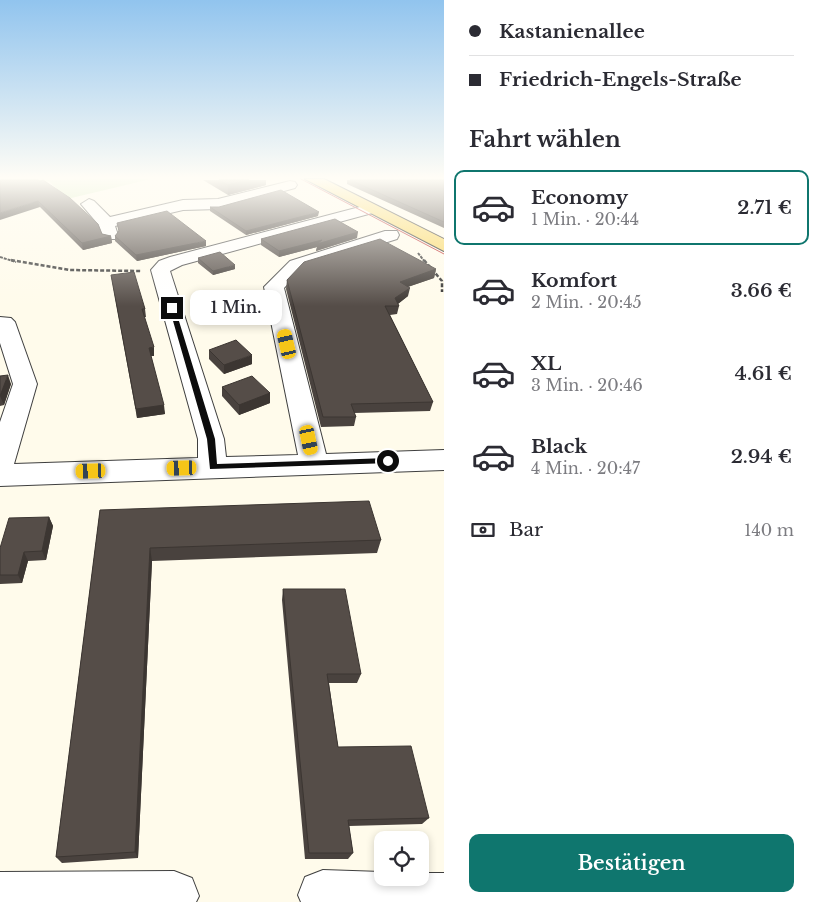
<!DOCTYPE html>
<html lang="de">
<meta charset="utf-8">
<style>
:root{--surface:#fff;--page:#f2f2f3;--text:#2b2b33;--muted:#7c7c81;--line:#e1e1e2;--accent:#0f766e}
body{margin:0;font-family:"Libre Baskerville",serif;background:var(--page);color:var(--text);height:100vh;display:flex;flex-direction:column;font-size:19px;white-space:nowrap}
*{box-sizing:border-box;margin:0}
p{font-size:16px;color:var(--muted)}
.icon{flex:none;width:28px;height:28px;fill:none;stroke:currentColor;stroke-width:2;stroke-linecap:round;stroke-linejoin:round}
.map{position:relative;flex:1;overflow:hidden}
.panel{display:flex;flex-direction:column;background:var(--surface);width:375px}
.panel>*{flex:none}
.banner{display:grid;align-content:center;height:110px;padding:0 25px;background:var(--surface)}
.tools{position:absolute;left:374px;top:831px;display:grid;gap:10px}
.tools a{display:grid;place-items:center;width:55px;height:55px;border-radius:10px;background:var(--surface);box-shadow:0 2px 8px #0003;font-size:25px}
.end{position:absolute;width:22px;height:22px;margin:-11px;border:6px solid #0c0c0c;background:#fff;box-shadow:0 0 0 2px #fff}
.from{border-radius:50%}
.bubble{position:absolute;height:35px;border-radius:10px;background:var(--surface);box-shadow:0 2px 8px #0003;font-size:16px;font-weight:600;line-height:35px;text-align:center}
.car{position:absolute;width:15px;height:30px;margin:-15px -8px;border-radius:6px;box-shadow:0 0 4px 1px #0007;background:linear-gradient(#f5c518 24%,#345 0 40%,#f5c518 0 76%,#345 0 86%,#f5c518 0)}
.banner b{display:flex;align-items:center;gap:18px;height:48px;font-size:19px}
.banner b+b{border-top:1px solid var(--line)}
.banner i{width:12px;height:12px;background:var(--text)}
ul{padding:0;list-style:none}
li{display:flex;align-items:center;gap:15px;height:75px;margin:0 10px 8px;padding:0 15px;border:2px solid transparent;border-radius:10px}
li div{flex:1}
li b{display:block;font-size:19px}
li em{font-style:normal;font-weight:600}
li.selected{border-color:var(--accent)}
li>.icon{width:45px;height:45px;stroke-width:1.5}
h2{padding:0 25px;font-size:22px;line-height:60px}
.pay{display:flex;align-items:center;gap:12px;height:55px;padding:0 25px;font-size:19px}
.pay p{margin-inline-start:auto}
.primary-button{display:flex;gap:10px;margin-top:auto;padding:10px 25px}
.primary-button a{flex:1;height:58px;border-radius:10px;background:var(--accent);color:#fff;font-size:20px;font-weight:600;line-height:58px;text-align:center}
main{display:flex;flex:1;min-height:0}
.map>svg:first-child{display:block}
.green{fill:#cfe9b5}
.lines{fill:none;stroke-linecap:round;stroke-linejoin:round}
.minor-casing{stroke:#3f3f3f;stroke-width:2}
.major-casing{stroke:#1d1d1d;stroke-width:2}
.path-far1{stroke:#2e2e2e;stroke-width:2;stroke-dasharray:3 1;stroke-linecap:butt}
.path{stroke:#2e2e2e;stroke-width:2.5;stroke-dasharray:4 2;stroke-linecap:butt}
.minor{fill:#fff;fill-rule:evenodd}
.major{fill:#f9d761;fill-rule:evenodd}
.tram{stroke:#bd2428;stroke-width:1}
.wall{fill:#49423e}
.shaded-wall{fill:#3c3632}
.building{fill:#554d48;stroke:#3c3632}
.route{fill:#0c0c0c}
</style>
<main>
<div class="map">
<svg width="444" height="902" viewBox="0 0 444 902">
<rect width="100%" height="100%" fill="#fffbeb"/>
<!-- green -->
<path class="green" d="M151,179L67,199L49,181L9,191L4,180Z"/>
<g class="lines">
<defs>
<path id="minor" d="M290,181L295,182L297,185L295,188L219,209L183,210L115,226L118,235L116,239H104L98,224L81,204L89,199L94,201L110,217L183,200L218,199Z
M371,204L376,206L379,209L376,212L182,265L170,271L224,439L226,457L298,455L264,287L290,261L385,231H397L399,235L397,239L302,269L284,288L326,454L444,450V470L0,486V422L13,384L0,343V317L11,318L15,322L37,384L14,464L198,458V439L151,270L159,261L170,257Z
M323,870L382,872V878H420V873H444V902H301L298,895L305,877Z
M174,871L192,878L199,896L196,902H0V872Z"/>
<path id="major" d="M305,179H324L444,239V251Z"/>
</defs>
<!-- minor casing -->
<use href="#minor" class="minor-casing"/>
<!-- major casing -->
<use href="#major" class="major-casing"/>
<!-- path-far1 -->
<path class="path-far1" d="M418,253L425,262
M0,257L16,262"/>
<!-- path -->
<path class="path" d="M11,260L70,270L142,271
M424,260L442,281V292"/>
<!-- minor -->
<use href="#minor" class="minor"/>
<!-- major -->
<use href="#major" class="major"/>
<!-- tram -->
<path class="tram" d="M301,179L444,254"/>
</g>
<!-- wall -->
<path class="wall" d="M0,180L102,234L111,236L112,243L83,250L40,207Z
M203,180H266V185L228,195Z
M347,180H444V228L347,184Z
M210,207L318,216L246,235L210,211Z
M117,223L206,246L137,261L115,241V236L119,232Z
M357,238L316,251L317,247L279,257L261,245V239Z
M198,258L235,269L213,275L198,263Z
M436,269L434,278L408,287V296L398,304L399,306L397,314L390,315L433,402L430,411L354,413L356,417L354,426L321,427L286,289L287,280Z
M111,275L145,309L146,317H144L154,356H151L165,414L137,418Z
M209,350L252,364L224,374L209,359Z
M0,376L11,384L4,405L0,406Z
M222,387L270,393V403L239,415L222,396Z
M100,510L381,540L377,553L152,561L138,858L62,863L56,857Z
M49,517L53,526L46,560L28,561L22,583L0,584V548Z
M283,589L361,674L357,683H329L338,747L429,818L422,824L349,826L353,853L348,859H305L282,600Z"/>
<!-- shaded-wall -->
<path class="shaded-wall" d="M249,180H266V185L228,195V185Z
M38,201L40,207L0,220V213Z
M319,212L318,216L246,235V231Z
M358,232L357,238L316,251L317,247L279,257V251L322,240Z
M111,236L112,243L83,250L82,243Z
M206,241V246L137,261L136,255Z
M235,265V269L213,275V271Z
M436,269L434,278L398,290L400,282Z
M410,288L408,296L395,306V298Z
M154,347V356H150L149,348Z
M252,355V364L224,374V365Z
M8,375L11,384L4,405L0,396Z
M270,393V403L239,415V405Z
M164,405L165,414L137,418L136,409Z
M49,517L53,526L46,560L42,551Z
M150,548L152,561L138,858L135,852Z
M24,552L28,561L22,583L18,575Z"/>
<!-- building -->
<path class="building" d="M0,180H38L40,181L43,180L70,198L98,224L102,234L111,236L82,243L38,201L0,213Z
M219,180H249L228,185Z
M350,180H444V222Z
M281,190L319,212L246,231L210,207H219Z
M167,211L206,241L136,255L115,236L119,231L117,223Z
M335,219L358,232L317,244L322,240L279,251L261,239Z
M380,239L436,269L400,282L410,288L395,298L399,306H385L433,402L351,404L356,417H323L287,280L304,262Z
M220,252L235,265L213,271L198,258Z
M134,272L145,309H142L154,347L149,348L164,405L136,409L111,275Z
M236,340L252,355L224,365L209,350Z
M8,375L0,396V376Z
M252,376L270,393L239,405L222,387Z
M369,501L381,540L150,548L135,852L56,857L100,510Z
M49,517L42,551L24,552L18,575H0V548L9,518Z
M283,589H345L361,674H327L338,747L411,746L429,818L348,820L353,853H309Z"/>
<!-- sky -->
<linearGradient id="sky" x2="0" y2="1"><stop stop-color="#91c4ee"/><stop offset="0.58" stop-color="#fffdf6"/><stop offset="1" stop-color="#fffdf6" stop-opacity="0"/></linearGradient>
<rect width="444" height="306" fill="url(#sky)"/>
<!-- route -->
<path class="route" d="M169,307L175,308L215,439L217,464L388,458L393,461L391,463L210,469L207,439Z"/>
</svg>
<div class="tools">
<a><svg class="icon" aria-label="locate" viewBox="0 0 24 24"><circle cx="12" cy="12" r="6"/><path d="M12 2v4M12 18v4M2 12h4M18 12h4"/></svg></a>
</div>
<i class="end from" style="left:388px;top:461px"></i>
<i class="end" style="left:172px;top:308px"></i>
<div class="bubble" style="left:190px;top:290px;width:92px">1 Min.</div>
<i class="car" style="left:287px;top:344px;rotate:347deg"></i>
<i class="car" style="left:309px;top:440px;rotate:168deg"></i>
<i class="car" style="left:182px;top:468px;rotate:268deg"></i>
<i class="car" style="left:91px;top:471px;rotate:268deg"></i>
</div>
<section class="panel">
<div class="banner">
<b><i class="from"></i>Kastanienallee</b>
<b><i></i>Friedrich-Engels-Straße</b>
</div>
<h2>Fahrt wählen</h2>
<ul>
<li class="selected"><svg class="icon" aria-label="car" viewBox="0 0 24 24"><path d="M5 17H2v-5l4-1 3-4h7l3 4 3 1v5h-3M9 17h6M6 11h13"/><circle cx="7" cy="17" r="2"/><circle cx="17" cy="17" r="2"/></svg><div><b>Economy</b><p>1 Min. · 20:44</p></div><em>2.71 €</em></li>
<li><svg class="icon" aria-label="car" viewBox="0 0 24 24"><path d="M5 17H2v-5l4-1 3-4h7l3 4 3 1v5h-3M9 17h6M6 11h13"/><circle cx="7" cy="17" r="2"/><circle cx="17" cy="17" r="2"/></svg><div><b>Komfort</b><p>2 Min. · 20:45</p></div><em>3.66 €</em></li>
<li><svg class="icon" aria-label="car" viewBox="0 0 24 24"><path d="M5 17H2v-5l4-1 3-4h7l3 4 3 1v5h-3M9 17h6M6 11h13"/><circle cx="7" cy="17" r="2"/><circle cx="17" cy="17" r="2"/></svg><div><b>XL</b><p>3 Min. · 20:46</p></div><em>4.61 €</em></li>
<li><svg class="icon" aria-label="car" viewBox="0 0 24 24"><path d="M5 17H2v-5l4-1 3-4h7l3 4 3 1v5h-3M9 17h6M6 11h13"/><circle cx="7" cy="17" r="2"/><circle cx="17" cy="17" r="2"/></svg><div><b>Black</b><p>4 Min. · 20:47</p></div><em>2.94 €</em></li>
</ul>
<div class="pay"><svg class="icon" aria-label="cash" viewBox="0 0 24 24"><path d="M3 7h18v10H3z"/><circle cx="12" cy="12" r="2"/></svg>Bar<p>140 m</p></div>
<div class="primary-button"><a>Bestätigen</a></div>
</section>
</main>
